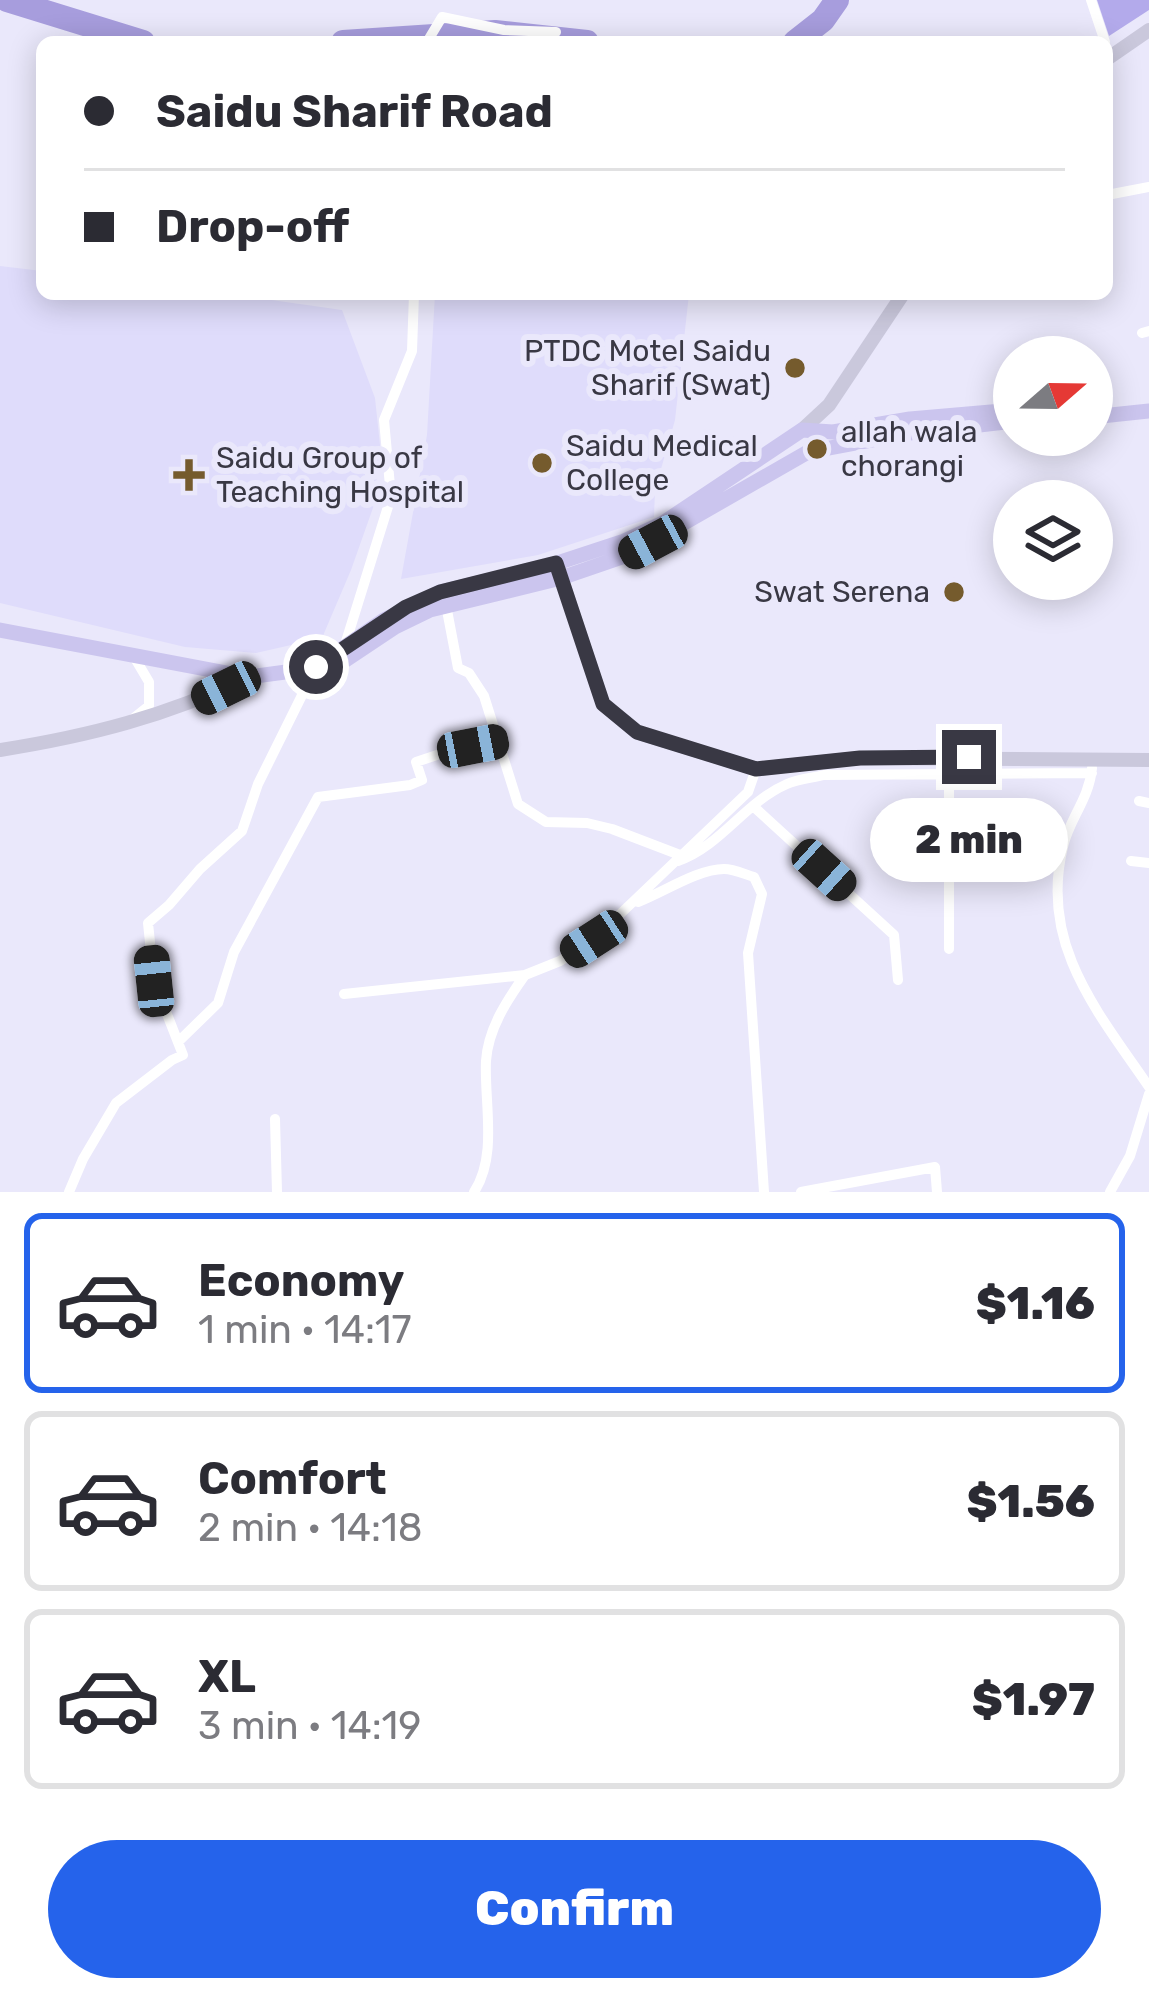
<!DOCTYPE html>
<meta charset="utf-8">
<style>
:root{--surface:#fff;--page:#f2f2f3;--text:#2b2b33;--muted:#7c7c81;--line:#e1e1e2;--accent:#2563eb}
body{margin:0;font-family:Rubik,sans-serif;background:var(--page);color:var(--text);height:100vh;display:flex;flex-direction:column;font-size:45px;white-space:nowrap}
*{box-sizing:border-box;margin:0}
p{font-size:39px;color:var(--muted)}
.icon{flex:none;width:66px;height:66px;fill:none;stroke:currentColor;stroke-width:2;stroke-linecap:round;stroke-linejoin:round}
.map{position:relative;height:1192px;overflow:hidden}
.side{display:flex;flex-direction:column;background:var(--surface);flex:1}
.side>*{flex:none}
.banner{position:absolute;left:36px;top:36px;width:1077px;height:264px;border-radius:18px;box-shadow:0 6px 30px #0003;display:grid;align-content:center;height:264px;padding:0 48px;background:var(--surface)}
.needle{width:78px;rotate:70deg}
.tools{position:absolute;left:993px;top:336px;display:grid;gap:24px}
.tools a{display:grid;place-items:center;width:120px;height:120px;border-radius:50%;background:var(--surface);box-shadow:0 6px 30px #0003;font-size:60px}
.end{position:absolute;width:54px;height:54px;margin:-27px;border:15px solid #393844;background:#fff;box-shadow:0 0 0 6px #fff}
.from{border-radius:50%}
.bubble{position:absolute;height:84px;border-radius:42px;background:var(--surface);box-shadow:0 6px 30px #0003;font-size:39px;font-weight:800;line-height:84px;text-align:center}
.car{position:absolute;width:36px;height:72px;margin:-36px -18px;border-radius:15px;box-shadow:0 0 9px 3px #0007;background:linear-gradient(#222 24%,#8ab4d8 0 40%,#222 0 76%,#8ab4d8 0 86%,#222 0)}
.banner b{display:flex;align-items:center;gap:42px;height:114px;font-size:45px}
.banner b+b{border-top:3px solid var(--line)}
.banner i{width:30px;height:30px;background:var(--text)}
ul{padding:21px 0 0;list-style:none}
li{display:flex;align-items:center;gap:36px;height:180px;margin:0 24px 18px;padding:0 24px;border:6px solid var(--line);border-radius:18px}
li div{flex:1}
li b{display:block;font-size:45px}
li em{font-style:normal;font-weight:800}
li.current{border-color:var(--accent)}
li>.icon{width:108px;height:108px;stroke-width:1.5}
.button{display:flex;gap:24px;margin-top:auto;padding:24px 48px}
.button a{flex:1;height:138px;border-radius:72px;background:var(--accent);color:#fff;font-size:48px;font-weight:800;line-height:138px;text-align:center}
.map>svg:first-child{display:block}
.built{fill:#dfdcfb}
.forest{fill:#b3aaeb}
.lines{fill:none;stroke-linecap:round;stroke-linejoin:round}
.river{stroke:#a79ddd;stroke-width:24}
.street{stroke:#fff;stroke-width:10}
.secondary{stroke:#cac8dc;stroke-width:14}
.primary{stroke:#cbc5ee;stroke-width:15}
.route{stroke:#393844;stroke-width:15}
.poi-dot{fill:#755b2d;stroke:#eae8fb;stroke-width:4.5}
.labels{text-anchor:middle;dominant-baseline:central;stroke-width:12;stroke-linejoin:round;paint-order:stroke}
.poi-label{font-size:30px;fill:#393844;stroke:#eae8fb;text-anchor:start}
</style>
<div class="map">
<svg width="1149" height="1192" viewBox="0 0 1149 1192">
<rect width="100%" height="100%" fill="#eae8fb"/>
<!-- built -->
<path class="built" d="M0,266L42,271V294H229L342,310L375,398L380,445L374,505L351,570L322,638L256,653L185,647L0,603Z
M435,294H689L675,420L655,490L654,517L538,555L401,579L427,435Z"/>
<!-- forest -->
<path class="forest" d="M1097,0H1149V10L1109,36Z"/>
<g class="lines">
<!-- river -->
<path class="river" d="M7,0L143,42
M343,42L495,32L587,42
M795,42L823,20L837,0"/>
<!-- street -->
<path class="street" d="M1091,0L1105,42
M427,42L442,17L504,30L556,32
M1107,195L1149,187
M1142,333L1149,331
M446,605L458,668L469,673L484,696L518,804L546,822L587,823L612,829L680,855
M344,648L391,497L384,420L412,351L414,294
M133,655L149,682V706L134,718
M1092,768C1089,800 1069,819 1063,847C1039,944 1097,1011 1149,1087
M949,775V949
M1139,801L1149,803
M753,806L894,935L898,980
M678,861C721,846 745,802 787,784C798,779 812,778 824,775L1092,773
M1131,861L1149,863
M638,902C664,892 698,869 724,869C734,869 744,874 754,877L762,894L748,953L764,1192
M344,994L525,975L560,961L594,939L748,792L756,769
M178,1042L218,1003L234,952L318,797L410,785L422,780L416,762L446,752L500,741
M275,1119L277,1192
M69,1192L83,1159L116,1103L172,1060L183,1055L154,981L148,923L169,905L200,869L242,831L258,784L316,667
M474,1192C498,1156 484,1102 486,1061C488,1029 507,1000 525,975
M801,1192L935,1167L937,1192
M1110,1192L1130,1156L1149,1094"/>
<!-- secondary -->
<path class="secondary" d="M1107,59L1149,30
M802,430L829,405L903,294
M558,568L603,704L636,732L756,769L860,758L1149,760
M0,750C89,736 167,716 248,677"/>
<!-- primary -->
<path class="primary" d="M1092,417L1149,411
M0,630L248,677L338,665L395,627L430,610L561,578L628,555L808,452L910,433L1014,421
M323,662L384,620L440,592L548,566L624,541L663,523L802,430L833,432L910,419L1014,410"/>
</g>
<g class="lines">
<!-- route -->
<path class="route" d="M316,667L406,607L440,592L556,563L603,704L637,732L756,769L860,758L969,757"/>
</g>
<!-- markers -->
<g class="poi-dot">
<circle cx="795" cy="368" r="12"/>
<circle cx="817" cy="449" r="12"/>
<circle cx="542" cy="463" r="12"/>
<path d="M183 457h12v12h12v12h-12v12h-12v-12h-12v-12h12z"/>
<circle cx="954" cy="592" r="12"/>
</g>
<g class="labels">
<!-- poi labels -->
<g class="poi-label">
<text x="771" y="351" text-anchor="end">PTDC Motel Saidu<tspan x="771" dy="34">Sharif (Swat)</tspan></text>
<text x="841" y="432">allah wala<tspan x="841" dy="34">chorangi</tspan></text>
<text x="566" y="446">Saidu Medical<tspan x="566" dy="34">College</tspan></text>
<text x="216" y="458">Saidu Group of<tspan x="216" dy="34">Teaching Hospital</tspan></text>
<text x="930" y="592" text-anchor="end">Swat Serena</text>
</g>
</g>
</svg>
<div class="tools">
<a><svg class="needle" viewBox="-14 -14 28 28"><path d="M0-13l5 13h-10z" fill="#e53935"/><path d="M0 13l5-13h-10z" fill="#7c7c81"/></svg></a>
<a><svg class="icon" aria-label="layers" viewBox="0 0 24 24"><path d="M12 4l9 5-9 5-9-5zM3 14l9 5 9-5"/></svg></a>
</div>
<i class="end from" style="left:316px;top:667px"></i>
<i class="end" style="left:969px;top:757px"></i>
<div class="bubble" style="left:870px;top:798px;width:198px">2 min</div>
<i class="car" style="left:653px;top:542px;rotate:242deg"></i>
<i class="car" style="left:226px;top:688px;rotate:244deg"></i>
<i class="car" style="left:473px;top:746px;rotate:79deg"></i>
<i class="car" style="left:824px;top:870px;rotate:132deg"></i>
<i class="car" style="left:594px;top:939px;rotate:237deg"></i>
<i class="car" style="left:154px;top:981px;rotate:354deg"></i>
<div class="banner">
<b><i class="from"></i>Saidu Sharif Road</b>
<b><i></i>Drop-off</b>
</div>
</div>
<section class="side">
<ul>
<li class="current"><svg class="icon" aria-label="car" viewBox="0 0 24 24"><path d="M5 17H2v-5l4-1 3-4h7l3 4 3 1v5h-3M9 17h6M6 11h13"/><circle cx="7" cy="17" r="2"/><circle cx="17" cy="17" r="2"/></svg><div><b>Economy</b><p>1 min · 14:17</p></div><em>$1.16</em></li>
<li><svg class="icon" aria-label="car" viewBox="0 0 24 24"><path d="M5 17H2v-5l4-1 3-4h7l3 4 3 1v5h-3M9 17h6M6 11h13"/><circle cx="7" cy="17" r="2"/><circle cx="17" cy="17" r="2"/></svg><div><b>Comfort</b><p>2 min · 14:18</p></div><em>$1.56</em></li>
<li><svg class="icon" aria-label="car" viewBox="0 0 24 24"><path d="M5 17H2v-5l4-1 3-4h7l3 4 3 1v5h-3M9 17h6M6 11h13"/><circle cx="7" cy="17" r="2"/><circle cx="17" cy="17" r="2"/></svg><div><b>XL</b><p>3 min · 14:19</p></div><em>$1.97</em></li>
</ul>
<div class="button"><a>Confirm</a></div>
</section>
